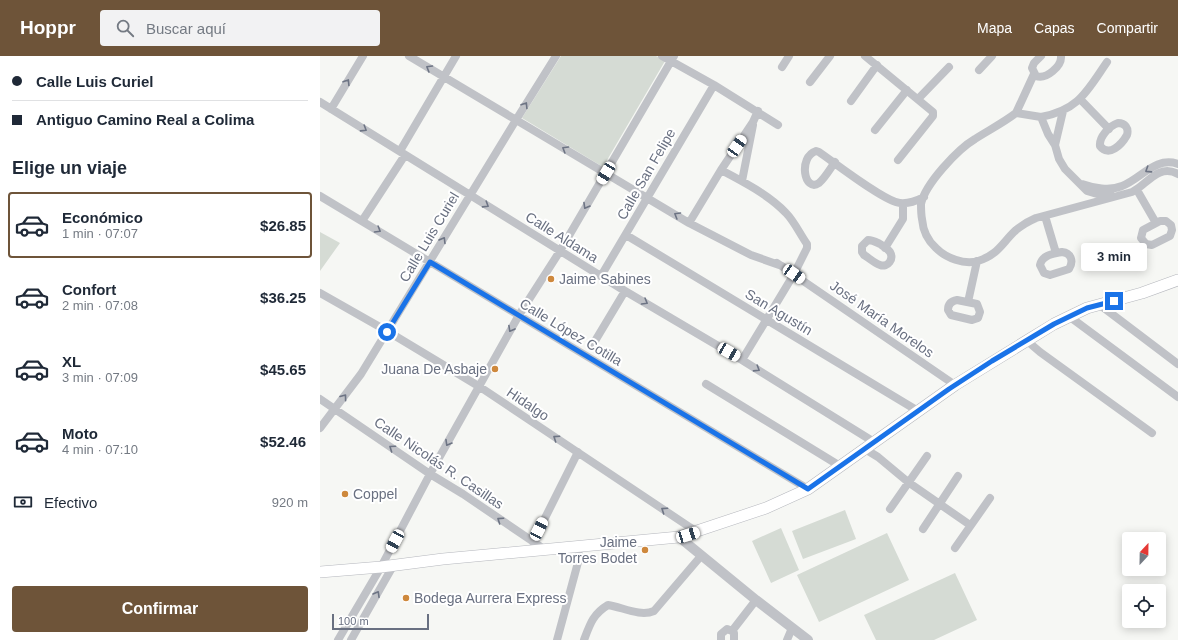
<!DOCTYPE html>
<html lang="es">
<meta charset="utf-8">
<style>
:root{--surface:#fff;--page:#f2f2f3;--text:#1f2937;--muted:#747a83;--line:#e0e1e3;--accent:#6e5439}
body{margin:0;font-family:Helvetica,sans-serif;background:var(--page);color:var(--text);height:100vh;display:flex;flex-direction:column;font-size:15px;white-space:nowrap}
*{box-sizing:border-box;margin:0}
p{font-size:13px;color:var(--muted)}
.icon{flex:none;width:22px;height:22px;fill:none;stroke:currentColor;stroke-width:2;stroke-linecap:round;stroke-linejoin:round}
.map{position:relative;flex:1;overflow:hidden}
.panel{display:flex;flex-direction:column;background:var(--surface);width:320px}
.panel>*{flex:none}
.guide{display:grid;align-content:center;height:88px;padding:0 12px;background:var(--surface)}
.needle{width:26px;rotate:22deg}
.controls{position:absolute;left:802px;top:476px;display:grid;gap:8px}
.controls a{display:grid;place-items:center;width:44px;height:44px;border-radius:4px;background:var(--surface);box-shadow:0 2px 10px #0003;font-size:20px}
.scale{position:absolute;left:12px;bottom:10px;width:97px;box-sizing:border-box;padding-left:4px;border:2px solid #697081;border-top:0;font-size:11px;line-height:14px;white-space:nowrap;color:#697081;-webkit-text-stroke:3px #fff;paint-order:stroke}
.end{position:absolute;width:18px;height:18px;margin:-9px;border:5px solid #1a73e8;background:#fff;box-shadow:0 0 0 2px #fff}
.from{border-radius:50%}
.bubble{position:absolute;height:28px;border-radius:4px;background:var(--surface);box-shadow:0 2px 10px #0003;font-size:13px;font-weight:700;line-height:28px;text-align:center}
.car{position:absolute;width:12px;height:24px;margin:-12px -6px;border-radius:5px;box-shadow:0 0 3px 1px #0007;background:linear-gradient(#fff 24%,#345 0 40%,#fff 0 76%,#345 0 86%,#fff 0)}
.guide b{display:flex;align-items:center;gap:14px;height:38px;font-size:15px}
.guide b+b{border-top:1px solid var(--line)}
.guide i{width:10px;height:10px;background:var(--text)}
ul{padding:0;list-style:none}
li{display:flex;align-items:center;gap:12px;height:66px;margin:0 8px 6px;padding:0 4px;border:2px solid transparent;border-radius:4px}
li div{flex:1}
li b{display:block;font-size:15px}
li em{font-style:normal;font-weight:700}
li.active{border-color:var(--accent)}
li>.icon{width:36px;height:36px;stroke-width:1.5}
h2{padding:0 12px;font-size:18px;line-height:48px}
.pay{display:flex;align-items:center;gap:10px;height:44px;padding:0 12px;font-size:15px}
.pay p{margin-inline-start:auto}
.button{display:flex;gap:8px;margin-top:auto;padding:8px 12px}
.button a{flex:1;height:46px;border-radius:4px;background:var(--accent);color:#fff;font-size:16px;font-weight:700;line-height:46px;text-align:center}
header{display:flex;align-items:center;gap:24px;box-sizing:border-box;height:56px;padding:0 20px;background:var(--accent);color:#fff}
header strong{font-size:19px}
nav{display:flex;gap:22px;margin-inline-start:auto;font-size:14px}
.search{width:280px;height:36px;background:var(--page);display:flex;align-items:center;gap:10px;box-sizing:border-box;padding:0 14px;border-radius:4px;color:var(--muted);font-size:15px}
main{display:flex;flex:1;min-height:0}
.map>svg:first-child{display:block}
.green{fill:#d5dbd4}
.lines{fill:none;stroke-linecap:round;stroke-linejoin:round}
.secondary-casing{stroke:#b5b7bd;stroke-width:12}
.minor{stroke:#c0c2c7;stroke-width:8}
.tertiary{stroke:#c0c2c7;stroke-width:10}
.secondary{stroke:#fff;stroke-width:11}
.oneway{stroke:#6d7484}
.route{stroke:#1a73e8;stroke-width:5}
.poi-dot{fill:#ce883c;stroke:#fff;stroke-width:1.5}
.labels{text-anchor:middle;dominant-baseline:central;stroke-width:4;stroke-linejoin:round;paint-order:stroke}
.street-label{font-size:14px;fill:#697081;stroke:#fff}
.poi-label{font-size:14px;fill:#697081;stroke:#fff;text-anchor:start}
</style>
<header>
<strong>Hoppr</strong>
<div class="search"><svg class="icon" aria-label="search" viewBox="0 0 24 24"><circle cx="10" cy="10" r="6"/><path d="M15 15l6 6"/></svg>Buscar aquí</div>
<nav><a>Mapa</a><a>Capas</a><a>Compartir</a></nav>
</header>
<main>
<section class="panel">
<div class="guide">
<b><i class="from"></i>Calle Luis Curiel</b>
<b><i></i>Antiguo Camino Real a Colima</b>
</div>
<h2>Elige un viaje</h2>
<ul>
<li class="active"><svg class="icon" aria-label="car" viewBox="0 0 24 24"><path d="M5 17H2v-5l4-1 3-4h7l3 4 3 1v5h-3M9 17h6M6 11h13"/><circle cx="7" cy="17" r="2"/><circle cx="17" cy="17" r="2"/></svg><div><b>Económico</b><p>1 min · 07:07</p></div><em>$26.85</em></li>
<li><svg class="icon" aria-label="car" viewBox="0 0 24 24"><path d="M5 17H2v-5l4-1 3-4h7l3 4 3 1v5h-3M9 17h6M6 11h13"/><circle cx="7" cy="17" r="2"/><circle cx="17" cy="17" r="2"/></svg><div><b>Confort</b><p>2 min · 07:08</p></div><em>$36.25</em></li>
<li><svg class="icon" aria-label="car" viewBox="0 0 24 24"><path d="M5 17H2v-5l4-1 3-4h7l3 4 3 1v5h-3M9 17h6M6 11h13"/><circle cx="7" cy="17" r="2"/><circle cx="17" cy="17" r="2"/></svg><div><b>XL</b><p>3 min · 07:09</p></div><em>$45.65</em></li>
<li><svg class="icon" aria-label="car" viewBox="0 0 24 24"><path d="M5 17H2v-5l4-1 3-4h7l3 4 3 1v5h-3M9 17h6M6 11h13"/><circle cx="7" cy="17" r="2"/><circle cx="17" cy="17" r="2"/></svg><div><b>Moto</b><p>4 min · 07:10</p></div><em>$52.46</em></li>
</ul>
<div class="pay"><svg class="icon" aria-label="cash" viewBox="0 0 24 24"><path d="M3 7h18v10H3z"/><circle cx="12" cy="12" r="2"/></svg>Efectivo<p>920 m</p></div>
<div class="button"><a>Confirmar</a></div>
</section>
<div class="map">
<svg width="858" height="584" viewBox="0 0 858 584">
<rect width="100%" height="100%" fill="#f6f7f4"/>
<!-- green -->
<path class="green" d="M241,0H336L345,5L283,111L202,62Z
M0,176L20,187L0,215Z
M525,454L536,483L483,503L472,475Z
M461,472L479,514L451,527L432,485Z
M567,477L589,524L499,566L477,519Z
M635,517L657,564L614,584H556L544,559Z"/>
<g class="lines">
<defs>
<path id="secondary" d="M0,516L61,511L123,503L359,481L446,452L488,433L635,329L734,268L767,252L822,237L858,224"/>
</defs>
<!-- secondary casing -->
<use href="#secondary" class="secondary-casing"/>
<!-- minor -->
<path class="minor" d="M89,0L369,167L431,199L462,210
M342,0L394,29L458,69
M545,0L613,56V60L578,104
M721,0L714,7L712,12L716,20C726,24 742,10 741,0
M462,11L469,0
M659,14L672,0
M490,26L510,0
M598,43L629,11
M760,43L789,73
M531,45L557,9
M0,46L305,235L422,304L554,386
M11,53L43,0
M743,55L735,89L739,103L745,113L767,135L777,138L791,139
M696,57L714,18
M721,61C759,54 767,35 787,6
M798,67C805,67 809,72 807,79C802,88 789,102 780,90C779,81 789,70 798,67Z
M555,74L587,34
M735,89L728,78L721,61L696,57C683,67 669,74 655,83C638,93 605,128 601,148C601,153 601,158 602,163C603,175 607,184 616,192C626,202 644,209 658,205C678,199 682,187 696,174C702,169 709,165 716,162L812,136C827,129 838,107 858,118
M80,95L136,0
M515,106C510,113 505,122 499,127C484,137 478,101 496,95L499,96C515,107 565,146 580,147C589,148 596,145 604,141
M401,114C422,125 449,139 466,157C474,165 480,178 487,188V192L474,218L422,304
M422,125L433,69
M762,128C773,132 790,135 802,130C821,123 835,100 858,108
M817,134L836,167
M0,140L488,433
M725,160L736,197
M42,165L85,99
M840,165H846L851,169L852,174L850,180L832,189L826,188L821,182L823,174Z
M369,167L401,114L433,66L438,55
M306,179L598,355
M548,184C553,184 556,186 560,188C563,190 568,193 570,196C574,203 568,212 560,209C554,207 549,202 544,199L542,196V190Z
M565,192L583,163V148
M742,196C751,197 754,205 749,213L730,219L724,217L720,209C722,199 733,198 742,196Z
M457,207L635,329
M281,220L394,29
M0,237L67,275L160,331L377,476
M637,244L657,248L660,256L658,262L652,264L631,259L628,254C628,248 631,245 637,244Z
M648,246L657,205
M780,249L858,308
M750,261L858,341
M706,284L720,296L832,377
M272,290L305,235
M386,328L520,410
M0,343L110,418L143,438L224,493
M0,372L41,318L196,64L236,0
M545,393L558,401L588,426L650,469
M570,453L607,400
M603,473L638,420
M213,486L258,396
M635,492L670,442
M412,575L436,544
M18,584L61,511L110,418L199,259L240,195L354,0
M31,584L73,510
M237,584L257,510L259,502L258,490
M264,584C270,568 273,558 288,549C302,551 320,561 334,555L381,500
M401,584V578L407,573L412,575L414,577V584
M467,584L472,572"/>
<!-- tertiary -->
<path class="tertiary" d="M359,481L436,544L488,584"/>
<!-- secondary -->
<use href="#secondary" class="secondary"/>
</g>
<!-- one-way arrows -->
<defs><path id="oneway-chevron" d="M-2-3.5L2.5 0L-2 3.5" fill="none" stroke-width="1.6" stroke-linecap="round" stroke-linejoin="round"/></defs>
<g class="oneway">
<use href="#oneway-chevron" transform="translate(109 12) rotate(-149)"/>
<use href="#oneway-chevron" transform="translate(27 26) rotate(-58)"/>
<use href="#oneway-chevron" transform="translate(205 49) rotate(-58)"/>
<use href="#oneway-chevron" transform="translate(44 73) rotate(32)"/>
<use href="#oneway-chevron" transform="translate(245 93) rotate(-149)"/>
<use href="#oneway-chevron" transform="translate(828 114) rotate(147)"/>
<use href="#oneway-chevron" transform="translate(166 149) rotate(32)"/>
<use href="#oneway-chevron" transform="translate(266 150) rotate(120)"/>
<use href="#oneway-chevron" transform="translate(357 159) rotate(-149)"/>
<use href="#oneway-chevron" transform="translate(58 174) rotate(31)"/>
<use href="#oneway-chevron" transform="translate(123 184) rotate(-59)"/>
<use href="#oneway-chevron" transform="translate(325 246) rotate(30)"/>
<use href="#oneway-chevron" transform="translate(191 273) rotate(119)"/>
<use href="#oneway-chevron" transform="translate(437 313) rotate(32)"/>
<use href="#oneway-chevron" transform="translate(24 341) rotate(-53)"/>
<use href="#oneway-chevron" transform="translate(236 382) rotate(-146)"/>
<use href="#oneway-chevron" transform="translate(128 387) rotate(120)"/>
<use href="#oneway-chevron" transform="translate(72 392) rotate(-145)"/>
<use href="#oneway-chevron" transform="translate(344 454) rotate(-146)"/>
<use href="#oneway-chevron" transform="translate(180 464) rotate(-146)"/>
<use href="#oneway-chevron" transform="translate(57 538) rotate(-60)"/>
</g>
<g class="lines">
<!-- route -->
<path class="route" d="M67,276L110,206L488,433L629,333L672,305L734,268L767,252L794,245"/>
</g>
<!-- markers -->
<g class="poi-dot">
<circle cx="231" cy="223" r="4"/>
<circle cx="175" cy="313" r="4"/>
<circle cx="25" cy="438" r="4"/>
<circle cx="325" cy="494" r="4"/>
<circle cx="86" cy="542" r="4"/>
</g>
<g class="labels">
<!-- street labels -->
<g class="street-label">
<text transform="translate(326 118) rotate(-60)">Calle San Felipe</text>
<text transform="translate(109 181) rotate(-59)">Calle Luis Curiel</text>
<text transform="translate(242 181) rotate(32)">Calle Aldama</text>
<text transform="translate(459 256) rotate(31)">San Agustín</text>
<text transform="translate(562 263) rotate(35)">José María Morelos</text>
<text transform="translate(251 276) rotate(31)">Calle López Cotilla</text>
<text transform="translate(208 348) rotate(34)">Hidalgo</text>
<text transform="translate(119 407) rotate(34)">Calle Nicolás R. Casillas</text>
</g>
<!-- poi labels -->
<g class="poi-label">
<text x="239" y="223">Jaime Sabines</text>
<text x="167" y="313" text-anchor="end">Juana De Asbaje</text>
<text x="33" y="438">Coppel</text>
<text x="317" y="486" text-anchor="end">Jaime<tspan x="317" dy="16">Torres Bodet</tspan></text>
<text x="94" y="542">Bodega Aurrera Express</text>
</g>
</g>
</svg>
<div class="controls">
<a><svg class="needle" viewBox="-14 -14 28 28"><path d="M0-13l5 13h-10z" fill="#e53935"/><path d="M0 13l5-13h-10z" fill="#747a83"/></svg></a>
<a><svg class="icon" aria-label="locate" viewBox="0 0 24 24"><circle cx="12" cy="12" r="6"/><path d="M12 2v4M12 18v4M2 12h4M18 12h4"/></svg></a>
</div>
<div class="scale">100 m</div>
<i class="end from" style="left:67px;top:276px"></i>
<i class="end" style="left:794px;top:245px"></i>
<div class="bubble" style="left:761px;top:187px;width:66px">3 min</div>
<i class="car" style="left:417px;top:90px;rotate:34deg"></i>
<i class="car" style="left:286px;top:117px;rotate:211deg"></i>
<i class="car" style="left:474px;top:218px;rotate:124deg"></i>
<i class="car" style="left:409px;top:296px;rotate:120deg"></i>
<i class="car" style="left:219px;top:473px;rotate:27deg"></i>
<i class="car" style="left:368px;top:479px;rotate:73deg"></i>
<i class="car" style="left:75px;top:485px;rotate:208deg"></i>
</div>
</main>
